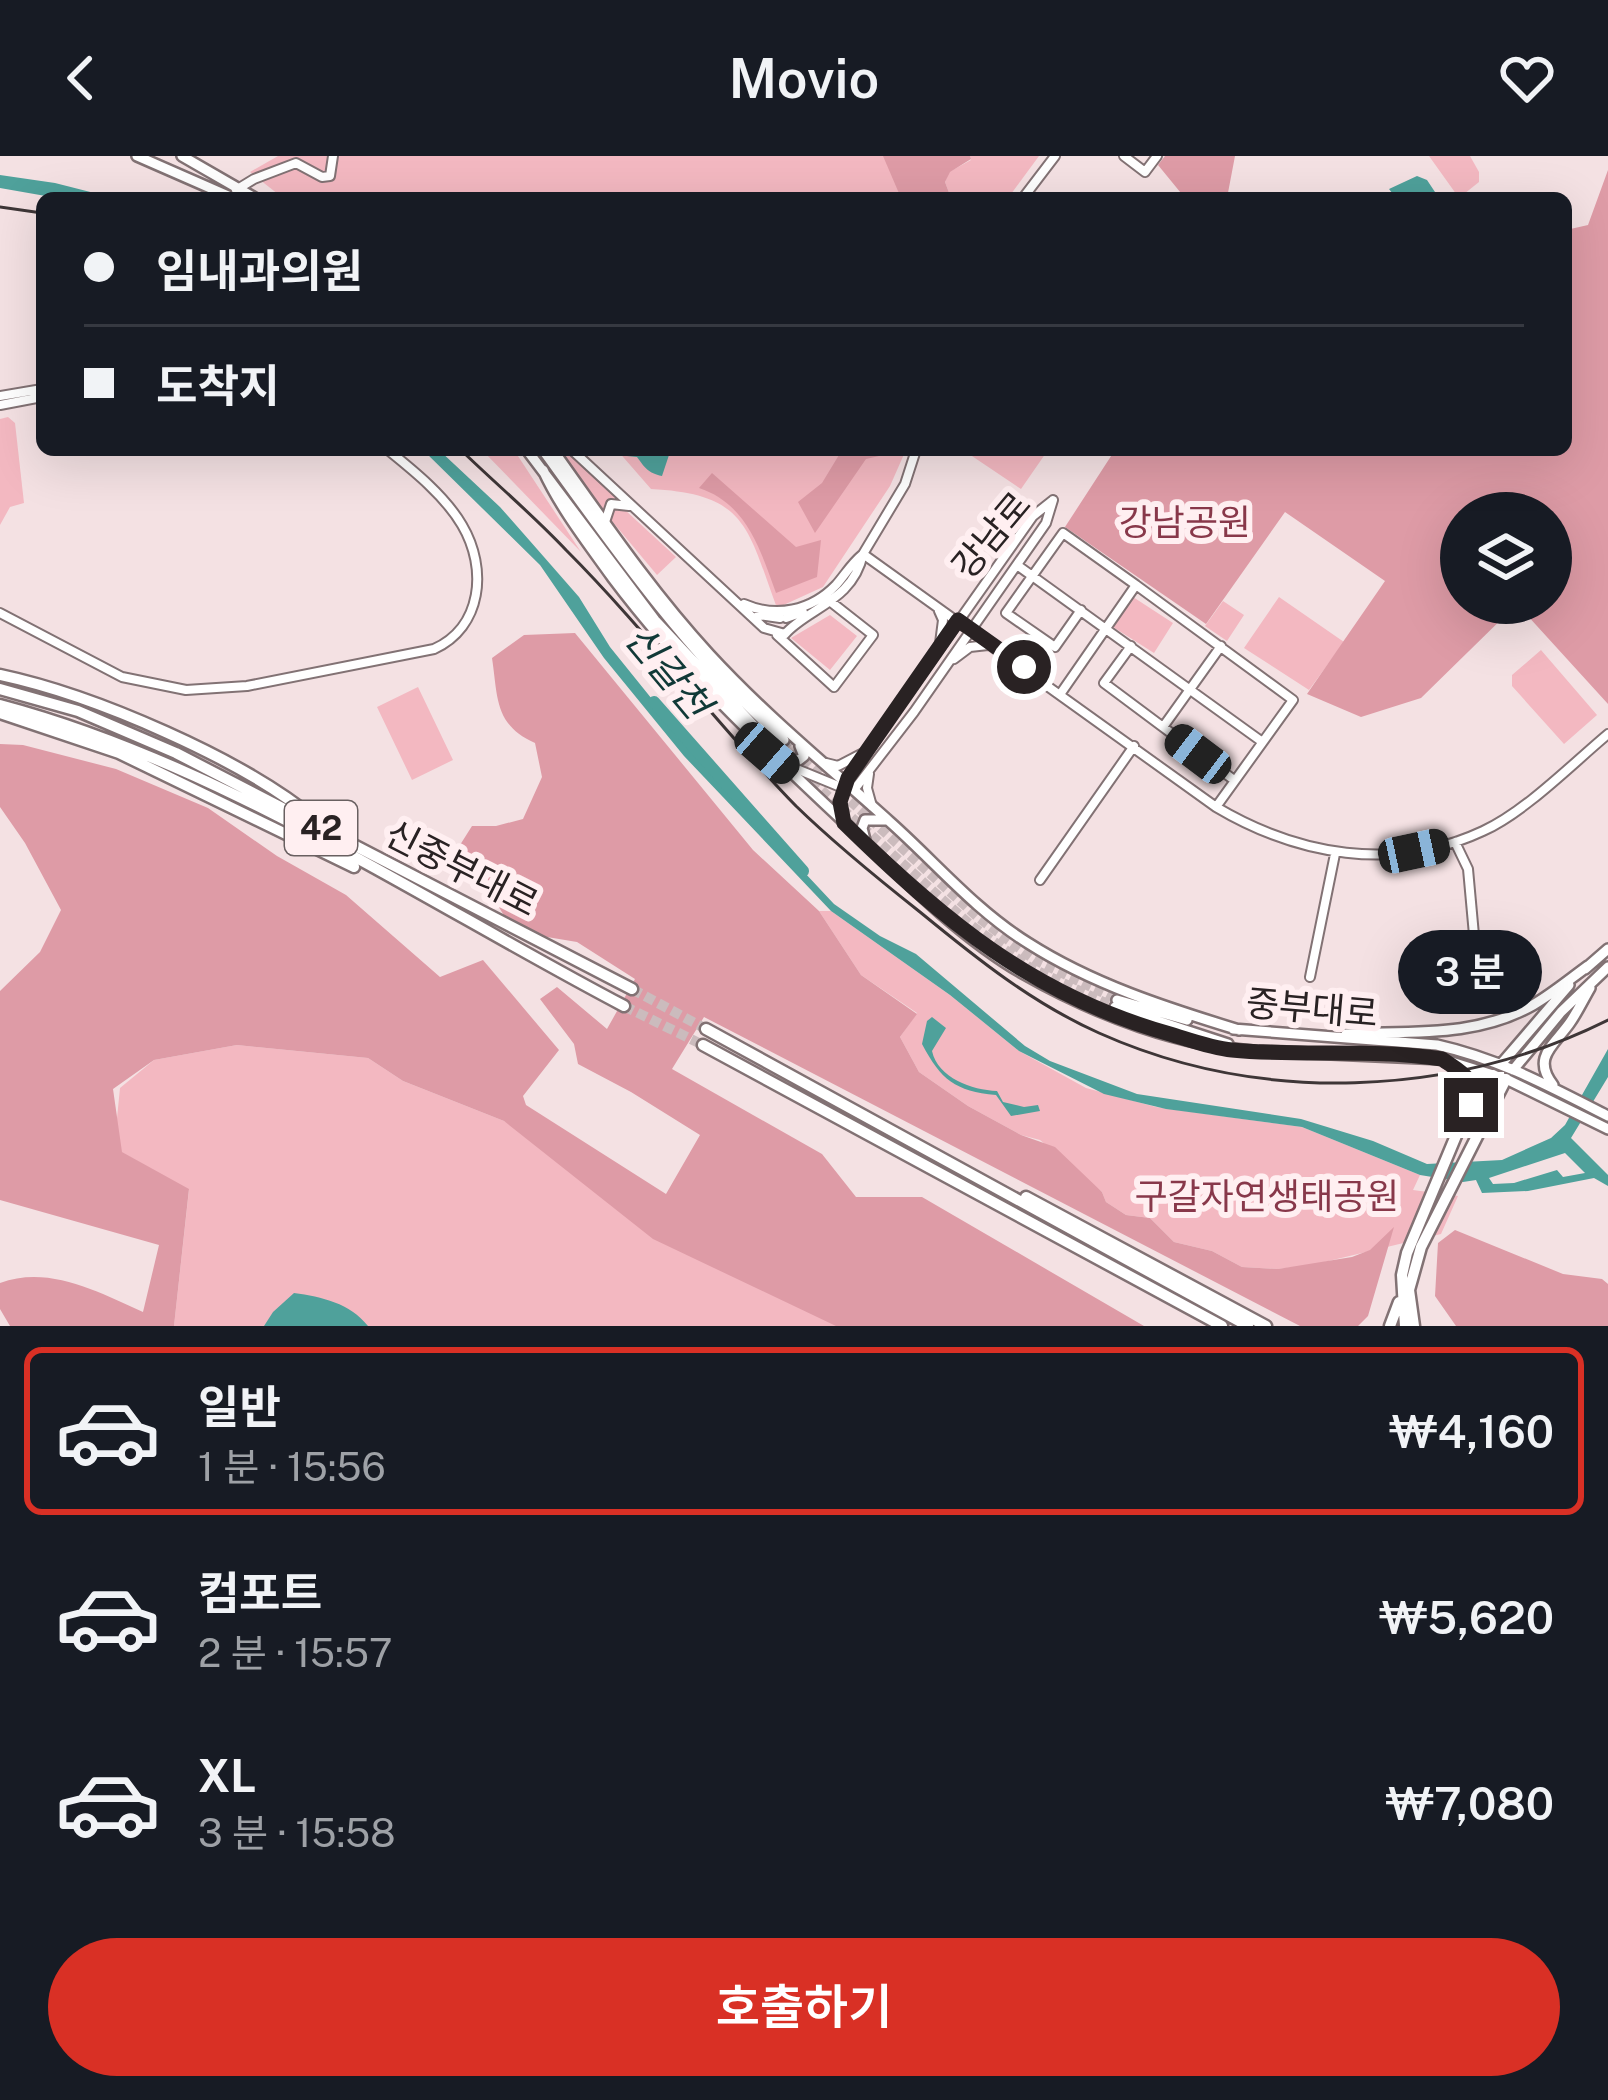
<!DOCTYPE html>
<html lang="ko">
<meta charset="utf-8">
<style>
:root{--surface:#171b24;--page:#20242c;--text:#f1f3f6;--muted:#9ea1a6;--line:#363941;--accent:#d93025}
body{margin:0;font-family:"Public Sans","Noto Sans KR",sans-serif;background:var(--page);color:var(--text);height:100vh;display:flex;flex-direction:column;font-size:45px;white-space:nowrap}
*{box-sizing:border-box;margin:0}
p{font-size:39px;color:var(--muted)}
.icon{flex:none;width:66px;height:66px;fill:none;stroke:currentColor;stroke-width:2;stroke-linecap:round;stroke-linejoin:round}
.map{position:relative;height:1170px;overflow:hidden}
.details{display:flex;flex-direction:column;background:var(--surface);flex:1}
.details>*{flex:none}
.guide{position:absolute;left:36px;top:36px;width:1536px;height:264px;border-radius:18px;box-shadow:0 12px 48px #0002;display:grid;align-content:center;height:264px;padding:0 48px;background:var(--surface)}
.fabs{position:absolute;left:1440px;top:336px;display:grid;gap:24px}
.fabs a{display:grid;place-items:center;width:132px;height:132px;border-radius:50%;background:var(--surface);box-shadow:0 12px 48px #0002;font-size:60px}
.end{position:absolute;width:54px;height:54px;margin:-27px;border:15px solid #292223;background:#fff;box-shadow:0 0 0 6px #fff}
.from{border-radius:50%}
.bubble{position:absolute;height:84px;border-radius:42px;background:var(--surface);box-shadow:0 12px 48px #0002;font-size:39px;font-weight:600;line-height:84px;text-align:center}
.car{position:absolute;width:36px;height:72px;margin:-36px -18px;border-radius:15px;box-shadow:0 0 9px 3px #0007;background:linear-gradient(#222 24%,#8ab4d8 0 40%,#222 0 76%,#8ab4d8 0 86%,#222 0)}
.guide b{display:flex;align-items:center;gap:42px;height:114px;font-size:45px}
.guide b+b{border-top:3px solid var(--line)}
.guide i{width:30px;height:30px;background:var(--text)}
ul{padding:21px 0 0;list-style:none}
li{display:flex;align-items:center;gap:36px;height:168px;margin:0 24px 18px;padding:0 24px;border:6px solid transparent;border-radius:18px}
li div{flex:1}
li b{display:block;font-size:45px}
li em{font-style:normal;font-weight:600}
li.on{border-color:var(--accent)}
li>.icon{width:108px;height:108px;stroke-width:1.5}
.primary-button{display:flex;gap:24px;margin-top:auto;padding:24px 48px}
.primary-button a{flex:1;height:138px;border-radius:72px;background:var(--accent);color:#fff;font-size:48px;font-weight:600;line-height:138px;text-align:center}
header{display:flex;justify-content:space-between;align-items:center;height:156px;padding:0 48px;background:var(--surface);font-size:54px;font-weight:600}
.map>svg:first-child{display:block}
.green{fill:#f3b8c1}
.forest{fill:#de9ba6;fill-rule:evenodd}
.water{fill:#4fa19b;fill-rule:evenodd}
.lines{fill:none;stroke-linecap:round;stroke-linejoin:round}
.river{stroke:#4fa19b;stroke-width:12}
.major-tunnel{stroke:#cbbbbd;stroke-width:9;stroke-dasharray:9 4.5;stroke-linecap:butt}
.highway-tunnel{stroke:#cbbbbd;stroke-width:10;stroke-dasharray:10 5;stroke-linecap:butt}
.minor-casing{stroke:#827274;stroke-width:12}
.major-casing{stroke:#827274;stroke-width:14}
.highway-casing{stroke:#827274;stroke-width:15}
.minor{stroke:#fff;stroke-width:8}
.major{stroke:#fff;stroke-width:9}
.highway{stroke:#fff;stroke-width:10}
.tram{stroke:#3e3637;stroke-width:3}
.route{stroke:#292223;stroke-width:15}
.labels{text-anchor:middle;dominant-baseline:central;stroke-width:12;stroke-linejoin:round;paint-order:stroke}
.shield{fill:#ffeff1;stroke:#696061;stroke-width:3}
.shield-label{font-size:33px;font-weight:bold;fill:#292223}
.park-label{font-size:36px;fill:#88384a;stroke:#ffeff1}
.street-label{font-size:36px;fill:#292223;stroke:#ffeff1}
.water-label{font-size:39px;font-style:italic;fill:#113937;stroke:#ffeff1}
</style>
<header><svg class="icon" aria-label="back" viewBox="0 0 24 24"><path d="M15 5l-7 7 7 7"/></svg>Movio<svg class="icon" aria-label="heart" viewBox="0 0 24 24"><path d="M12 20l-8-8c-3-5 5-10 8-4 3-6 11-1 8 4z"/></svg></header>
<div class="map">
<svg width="1608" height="1170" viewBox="0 0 1608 1170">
<rect width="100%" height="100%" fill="#f4e1e3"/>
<!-- green -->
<path class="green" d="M278,0H886L901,42H283L250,16Z
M970,0H1039L1008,42H951L945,26L949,16L971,4Z
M1429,0H1470L1479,16V26L1459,42Z
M8,261L15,267L24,347L10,351L0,369V263Z
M482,294H514L581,396Z
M556,294H569L626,346H608L602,357Z
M617,294H905V296L890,330L823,431L777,452C747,371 747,338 651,333Z
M963,294H1048L1021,333Z
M624,353L676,401L657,419L611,364L614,354Z
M1133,441L1173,467L1154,497L1113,471Z
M1279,441L1344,486L1309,534L1244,492Z
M1223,445L1244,459L1227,485L1205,470Z
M830,459L857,480L830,514L791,482Z
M1541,494L1597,559L1564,588L1512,530V519Z
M418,531L453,604L412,624L377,551Z
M819,755H831L950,839L1019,895L1086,932L1156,951L1302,971L1420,1019L1413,1034L1458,1040L1441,1078L1312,1109L1278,1113L1242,1111L1212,1095L1174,1086L1150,1062L1126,1059L1106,1046L1102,1036L1040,984L1021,979L968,950L919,916L900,881L917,857L861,819Z
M237,889L368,902L403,925L504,965L849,1170H174L189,1034L114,992L120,932L154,904Z"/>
<!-- forest -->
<path class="forest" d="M883,0H970L971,3L950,16L945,26L951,42H901Z
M1165,0H1235L1227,42H1185L1158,9Z
M1608,14V548L1517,448L1421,542L1361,561L1307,538L1385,425L1285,356L1206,468L1065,371L1115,294H1566V74L1588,69ZM1461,357H1551V447H1461Z
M842,294H905L866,303L815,377L798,346L822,327Z
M712,317L796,391L821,384L817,421L776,437C760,393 747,348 699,332Z
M575,477L753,694L819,755L861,819L917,858L900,881L919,916L968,950L1021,979L1055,991L1102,1036L1106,1046L1126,1059L1150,1062L1174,1086L1212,1095L1242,1111L1278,1113L1352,1101L1370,1094L1394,1071L1368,1160L1358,1170H1300L704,861L672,913L822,998L856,1041H922L1144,1170H836L653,1083L504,965L403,925L368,902L237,889L154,904L113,933L122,996L189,1033L174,1170H10L0,1153V1127C49,1109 98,1136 143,1156L159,1089L0,1044V835L40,796L61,754L25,687L0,651V588L23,589L116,613L208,652L277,700L346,739L440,821L483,804L559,894L523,940L526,949L666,1038L700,979L631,936L578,908L574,888L540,843L557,831L607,873L635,823L577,786L529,778L505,761L460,689L472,670H496L523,663L542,621L535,587C494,569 498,541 492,502L524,479Z
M1455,1074L1563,1118L1602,1123L1608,1128V1170H1456L1435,1140L1438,1087Z"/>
<!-- water -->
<path class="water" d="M0,19L55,27L114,42H57L0,32Z
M1417,20L1427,24L1439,42H1396L1389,33Z
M423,294H439L500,351L537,393L579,441L610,491L714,620L834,748L880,780L916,798L1025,890L1050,905L1137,938L1301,963L1373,985L1427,1008L1502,1004L1551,982L1565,969L1608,893V921L1571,982L1608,1019V1030L1594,1022L1528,1035L1482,1037L1476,1024L1463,1026L1420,1019L1302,971L1166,953L1104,938L1019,895L950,839L831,755L684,600L604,502L540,409ZM1565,997L1585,1017L1563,1021L1557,1014L1514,1027L1493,1028L1489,1022Z
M624,294H663L669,299L662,320C648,317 645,312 637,301L627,300Z
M932,861L946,872L932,895C938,922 972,934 997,935L1003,946L1024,951L1038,949L1040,955L1011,960L996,939C955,935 941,924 922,888L927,865Z
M294,1137C322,1141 350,1147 368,1170H264L273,1156Z"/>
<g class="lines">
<!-- river -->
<path class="river" d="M654,546L803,715"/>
<!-- major-tunnel -->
<path class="major-tunnel" d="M784,584L827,625
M802,616L970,768L1030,811L1115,851
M840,636L977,761L1034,804L1117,844"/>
<!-- highway-tunnel -->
<path class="highway-tunnel" d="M632,833L706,873
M624,850L703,889"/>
<defs>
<path id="minor" d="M1124,0L1145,16L1157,0
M236,34L254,23L296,7L322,21L330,20L333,0
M1023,42L1055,0
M0,240L42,233
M0,249L42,241
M572,294L764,472L785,478
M605,366L611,348L629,350
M863,398L1216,651C1297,699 1393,717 1483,675C1525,656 1572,608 1608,578
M1017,409L1261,585
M744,448C776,462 811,455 836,429C845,419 851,408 862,399
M1081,454L1055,491L1006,457L1063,377L1136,429
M939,455L943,464L940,487
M0,457L122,521L186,534L247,530L434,493C482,471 488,413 462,369C445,340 414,315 388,294
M758,459L780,462
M786,462L803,456
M785,478C808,452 853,445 863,398L905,328L916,294
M777,479L834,531L873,479L831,446
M1131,490L1104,527L1234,624
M954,503L970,491L988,489
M1061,537L1136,429L1293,544L1216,651
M1163,571L1221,490
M826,607L838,610L861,598
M787,609L843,632L857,630L914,556L1046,367L1053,344
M869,618L867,632L872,650
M843,662L840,646L848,622L1033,360L1052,345
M1455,686L1468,713L1476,801
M1040,724L1134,590
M1310,821L1335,698"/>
<path id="major" d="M137,0L233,42
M182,0L255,42
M527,294L655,464L775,592
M543,294C617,397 689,499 784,584
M553,294C603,364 651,435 709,498C765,559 829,611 890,666C936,707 975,754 1028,787C1092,828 1167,852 1239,874
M543,314C561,353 587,386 612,421C681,513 760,587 843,665C897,717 959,781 1024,818C1096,859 1181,891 1264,896
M775,602L799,604L804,600L800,590
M865,684L862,672L865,664H885
M1585,813L1608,793
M1117,844L1187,864
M1115,851L1228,888
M1233,873L1437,889C1500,903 1551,931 1608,960
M1346,878C1410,875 1475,882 1533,849C1552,838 1570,823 1588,810
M1262,895L1442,903L1506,923L1608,973
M1502,907L1569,829
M1513,914L1561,856L1608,811
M1553,929C1532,902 1553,890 1569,868C1577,857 1583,844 1590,832"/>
<path id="highway" d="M0,519C94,539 243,603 316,664
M0,533L78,555L176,597L632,833
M0,549C222,608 422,744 624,850
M0,557L119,597L354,711
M706,873L1248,1170
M703,889L1222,1170
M1474,957L1493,919
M1026,1041L1266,1170
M1390,1170L1399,1146
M1405,1170L1402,1119L1407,1097L1473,939L1467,918L1442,903
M1414,1170L1409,1134L1421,1091L1506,923"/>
</defs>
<!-- minor casing -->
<use href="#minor" class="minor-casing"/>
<!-- major casing -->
<use href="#major" class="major-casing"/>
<!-- highway casing -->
<use href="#highway" class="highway-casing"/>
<!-- minor -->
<use href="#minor" class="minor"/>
<!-- major -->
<use href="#major" class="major"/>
<!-- highway -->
<use href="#highway" class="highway"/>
<!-- tram -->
<path class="tram" d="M0,51L42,57
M461,294C496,328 533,359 566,394C647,475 716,568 796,650C835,688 877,722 920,756C976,802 1032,847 1099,877C1260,949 1451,942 1608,864"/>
</g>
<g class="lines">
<!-- route -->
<path class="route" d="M1024,511L958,464L848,622L840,646L844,667C943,764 1034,840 1170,878C1190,884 1211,892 1232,894C1301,901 1373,892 1442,903C1462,917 1476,921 1471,949"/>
</g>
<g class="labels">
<!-- shield labels -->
<rect class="shield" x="285" y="645" width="72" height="54" rx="9"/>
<g class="shield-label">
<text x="321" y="672">42</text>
</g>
<!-- park labels -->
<g class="park-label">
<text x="1185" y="366">강남공원</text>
<text x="1267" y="1040">구갈자연생태공원</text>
</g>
<!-- street labels -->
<g class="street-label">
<text transform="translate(991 379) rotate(-50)">강남로</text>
<text transform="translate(462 712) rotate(27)">신중부대로</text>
<text transform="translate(1312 852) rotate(5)">중부대로</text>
</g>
<!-- water labels -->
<g class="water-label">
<text transform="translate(668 515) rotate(50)">신갈천</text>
</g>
</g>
</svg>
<div class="fabs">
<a><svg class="icon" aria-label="layers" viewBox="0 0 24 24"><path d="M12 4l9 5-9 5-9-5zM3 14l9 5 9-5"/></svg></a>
</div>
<i class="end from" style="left:1024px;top:511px"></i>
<i class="end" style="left:1471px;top:949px"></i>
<div class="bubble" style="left:1398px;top:774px;width:144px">3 분</div>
<i class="car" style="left:767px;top:597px;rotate:131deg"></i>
<i class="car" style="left:1198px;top:598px;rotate:307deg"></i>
<i class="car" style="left:1414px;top:695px;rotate:78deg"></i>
<div class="guide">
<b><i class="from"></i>임내과의원</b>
<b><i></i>도착지</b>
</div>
</div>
<section class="details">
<ul>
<li class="on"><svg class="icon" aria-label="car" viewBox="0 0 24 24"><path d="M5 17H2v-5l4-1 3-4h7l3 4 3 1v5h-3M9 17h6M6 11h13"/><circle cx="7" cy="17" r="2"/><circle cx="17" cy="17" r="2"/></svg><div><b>일반</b><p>1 분 · 15:56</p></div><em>₩4,160</em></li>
<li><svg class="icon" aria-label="car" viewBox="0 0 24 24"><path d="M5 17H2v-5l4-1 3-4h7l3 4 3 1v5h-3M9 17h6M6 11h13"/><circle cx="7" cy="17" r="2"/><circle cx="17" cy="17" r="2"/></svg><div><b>컴포트</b><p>2 분 · 15:57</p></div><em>₩5,620</em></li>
<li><svg class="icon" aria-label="car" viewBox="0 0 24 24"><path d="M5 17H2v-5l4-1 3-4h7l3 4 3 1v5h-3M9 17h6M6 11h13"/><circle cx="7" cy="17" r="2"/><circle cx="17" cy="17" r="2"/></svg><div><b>XL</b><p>3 분 · 15:58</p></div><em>₩7,080</em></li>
</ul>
<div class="primary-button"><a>호출하기</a></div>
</section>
